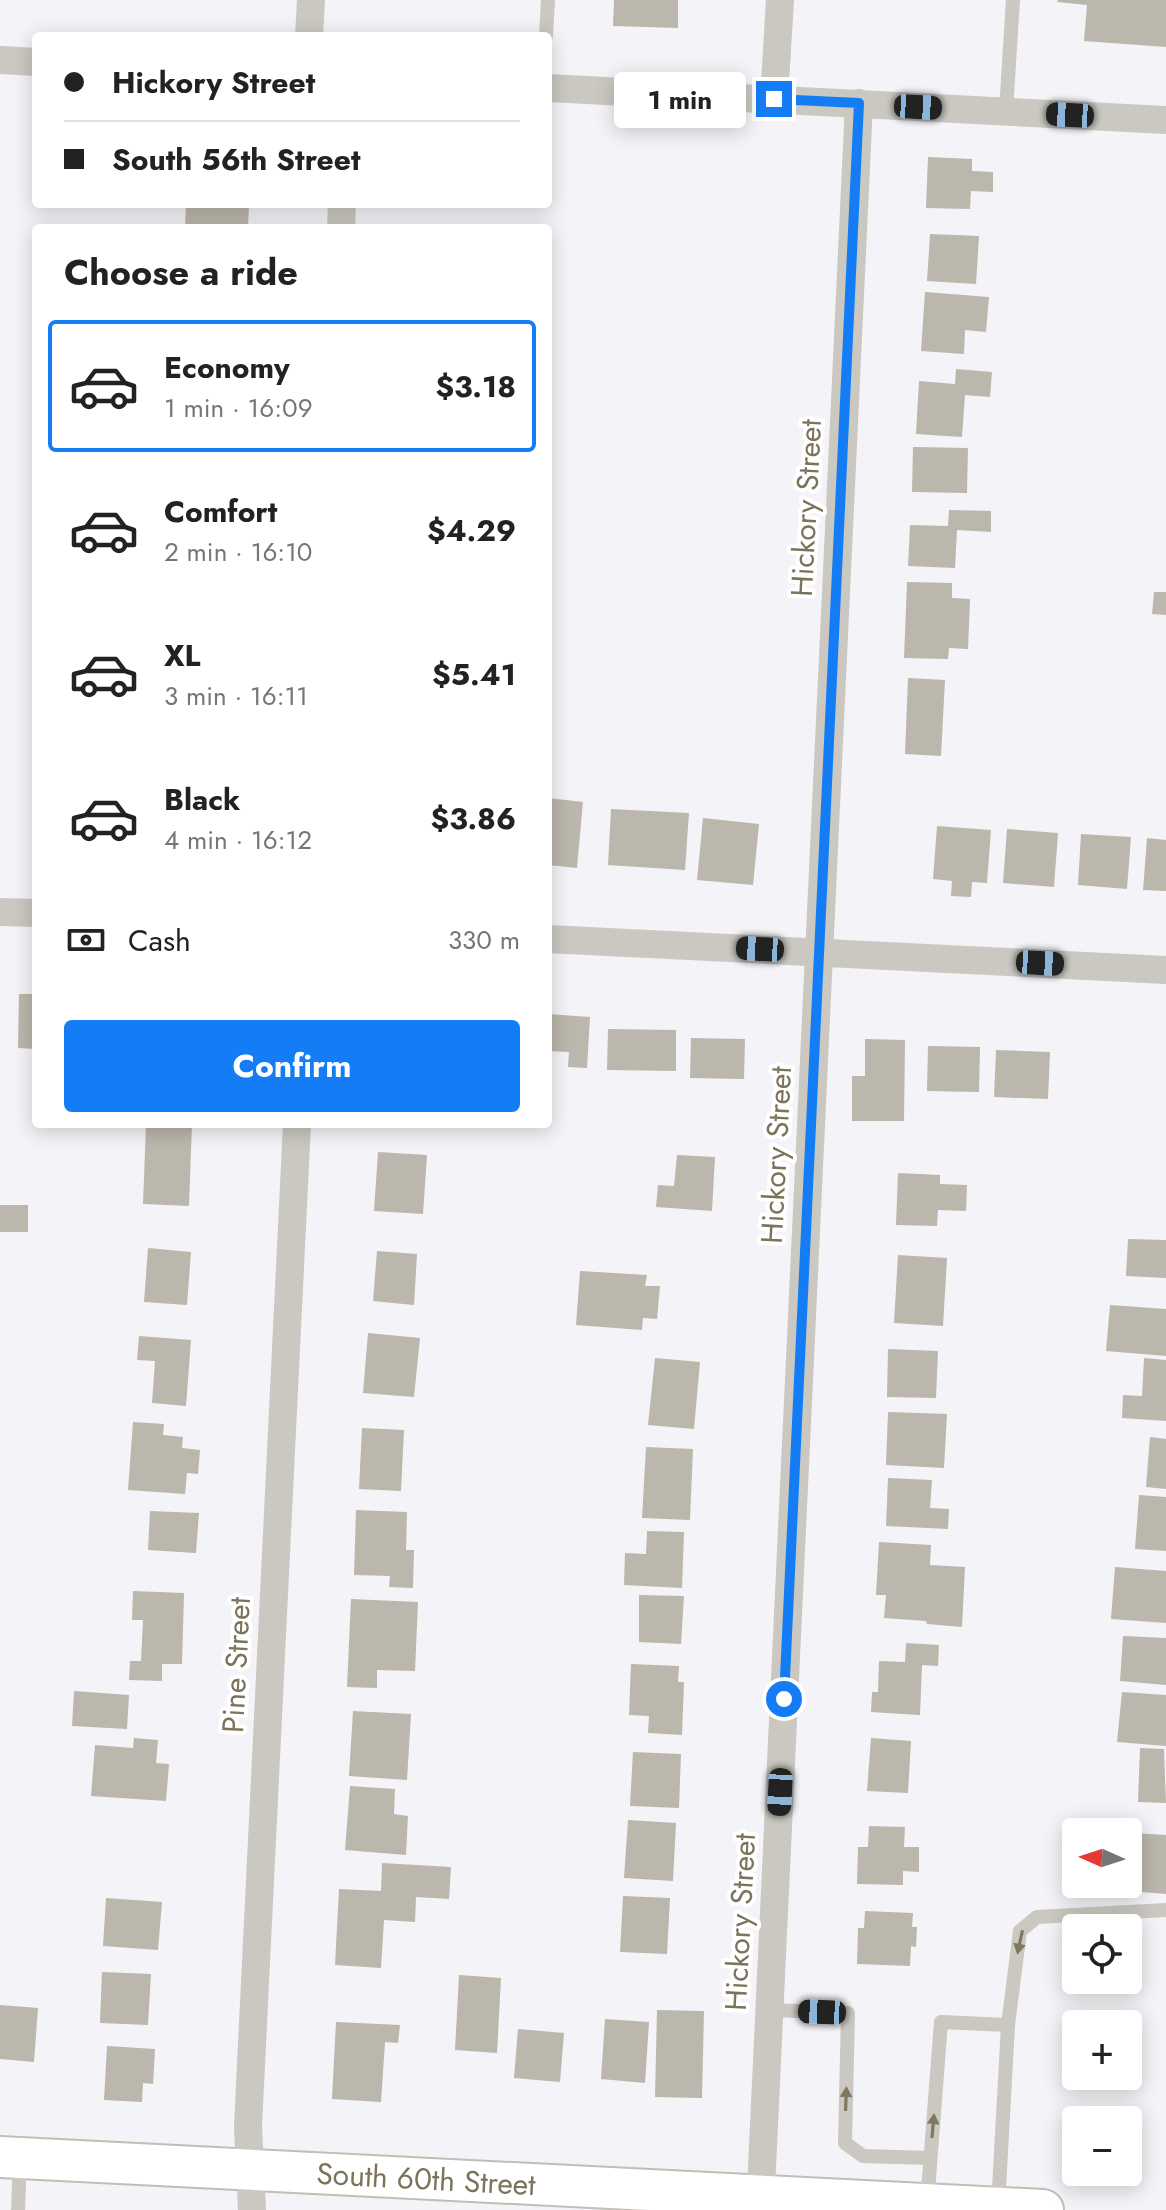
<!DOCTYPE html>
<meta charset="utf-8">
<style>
:root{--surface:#fff;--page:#f2f2f2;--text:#222;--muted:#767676;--line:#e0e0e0;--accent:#147df5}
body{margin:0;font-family:Jost,sans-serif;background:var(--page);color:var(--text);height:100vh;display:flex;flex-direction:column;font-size:30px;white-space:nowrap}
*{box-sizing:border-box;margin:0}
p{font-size:26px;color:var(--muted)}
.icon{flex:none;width:44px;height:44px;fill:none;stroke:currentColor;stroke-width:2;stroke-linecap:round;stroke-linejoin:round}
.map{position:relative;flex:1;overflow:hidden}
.side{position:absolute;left:32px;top:224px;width:520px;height:904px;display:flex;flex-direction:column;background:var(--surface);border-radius:8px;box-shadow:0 4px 20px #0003}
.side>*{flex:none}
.banner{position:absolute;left:32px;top:32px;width:520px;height:176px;border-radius:8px;box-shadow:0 4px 20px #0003;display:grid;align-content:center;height:176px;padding:0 32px;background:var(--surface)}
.needle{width:52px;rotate:273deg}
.buttons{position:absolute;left:1062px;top:1818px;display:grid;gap:16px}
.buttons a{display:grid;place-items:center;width:80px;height:80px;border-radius:8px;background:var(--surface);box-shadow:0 4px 20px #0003;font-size:40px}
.end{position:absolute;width:36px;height:36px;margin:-18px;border:10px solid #147df5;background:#fff;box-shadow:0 0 0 4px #fff}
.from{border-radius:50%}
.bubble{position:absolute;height:56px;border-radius:8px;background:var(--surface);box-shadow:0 4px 20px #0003;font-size:26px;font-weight:700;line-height:56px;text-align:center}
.car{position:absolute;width:24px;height:48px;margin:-24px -12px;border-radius:10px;box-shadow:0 0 6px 2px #0007;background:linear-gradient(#222 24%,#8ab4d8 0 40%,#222 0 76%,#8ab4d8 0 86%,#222 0)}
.banner b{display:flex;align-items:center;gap:28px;height:76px;font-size:30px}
.banner b+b{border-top:2px solid var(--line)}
.banner i{width:20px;height:20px;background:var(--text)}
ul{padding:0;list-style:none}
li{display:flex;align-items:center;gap:24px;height:132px;margin:0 16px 12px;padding:0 16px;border:4px solid transparent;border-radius:8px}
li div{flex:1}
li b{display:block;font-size:30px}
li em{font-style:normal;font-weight:700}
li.selected{border-color:var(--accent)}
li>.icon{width:72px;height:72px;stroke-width:1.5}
h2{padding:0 32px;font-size:36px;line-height:96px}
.pay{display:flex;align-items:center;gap:20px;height:88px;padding:0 32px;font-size:30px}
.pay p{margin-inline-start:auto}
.primary-button{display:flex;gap:16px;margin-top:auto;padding:16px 32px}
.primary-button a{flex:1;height:92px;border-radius:8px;background:var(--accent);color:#fff;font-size:32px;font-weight:700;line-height:92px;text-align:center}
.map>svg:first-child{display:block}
.building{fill:#bbb7ac}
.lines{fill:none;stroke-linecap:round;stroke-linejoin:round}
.secondary-casing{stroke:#c0beb5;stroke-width:44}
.service{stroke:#cac8c1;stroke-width:14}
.minor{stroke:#cac8c1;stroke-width:28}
.secondary{stroke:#fff;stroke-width:40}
.oneway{fill:#7f775f}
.route{stroke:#147df5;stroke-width:10}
.labels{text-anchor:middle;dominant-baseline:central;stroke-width:8;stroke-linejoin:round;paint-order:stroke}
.street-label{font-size:30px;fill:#7b735a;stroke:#fff}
</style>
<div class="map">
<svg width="1166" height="2210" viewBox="0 0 1166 2210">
<rect width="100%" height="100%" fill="#f4f3f7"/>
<!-- building -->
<path class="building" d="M614,0H678V28L613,26Z
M1058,0H1166V47L1084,41L1087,5L1057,2Z
M928,157L972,159V171L993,172V192L971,191L970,209L926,208Z
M186,204H249L248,228H185Z
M930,234L979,236L976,284L927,281Z
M925,292L989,297L986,332L965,330L964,354L921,351Z
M956,369L992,372L990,397L965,395L962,437L916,434L919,381L955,384Z
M913,447L968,448L967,493L912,492Z
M949,510L991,511V532L957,530L955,568L908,566L910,525L948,526Z
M907,582L952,583V598L970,599L968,649L949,648L948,659L904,658Z
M1154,592H1166V615L1152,614Z
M908,678L945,680L941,756L905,754Z
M548,798L583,802L577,868L548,865Z
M611,809L689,813L685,870L608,865Z
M703,818L759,824L753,885L697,880Z
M937,826L991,830L987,883L972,882L971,897L951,896L952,881L933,879Z
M1007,829L1058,833L1054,887L1003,883Z
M1081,834L1131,837L1127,889L1078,885Z
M1147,838L1166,840V891L1143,890Z
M19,994H36V1049L18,1048Z
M548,1014L590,1017L587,1068L568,1067L569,1052L548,1051Z
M608,1029L676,1030V1071L607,1070Z
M691,1038L745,1039L744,1079L690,1078Z
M865,1039L905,1040L904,1121H852V1076H865Z
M928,1046L980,1047L979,1092L927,1091Z
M996,1050L1050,1052L1048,1099L994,1097Z
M146,1124H192L189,1206L143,1204Z
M378,1152L427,1155L423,1214L374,1211Z
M677,1155L715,1157L712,1211L656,1207L658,1185L674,1186Z
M898,1173L940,1175V1184L967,1185L966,1211L938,1210L937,1226L896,1225Z
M0,1205H28V1232H0Z
M1128,1239L1166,1240V1278L1126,1276Z
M148,1248L191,1252L187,1305L144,1302Z
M377,1251L417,1254L414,1305L373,1301Z
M898,1255L947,1258L943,1326L894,1323Z
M580,1271L647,1275L645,1286H660L657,1319L643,1318L642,1330L576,1325Z
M1110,1305L1166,1309V1356L1106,1351Z
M368,1333L420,1338L414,1397L363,1393Z
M139,1336L191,1340L186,1406L152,1403L155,1361L137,1360Z
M888,1349L938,1351L936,1398L887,1397Z
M655,1358L700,1362L694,1429L648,1425Z
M1144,1358L1166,1360V1421L1122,1418L1123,1395L1142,1396Z
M888,1412L947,1414L944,1468L886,1465Z
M133,1422L164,1424L163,1435L183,1437L182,1448L200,1450L198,1474L187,1473L185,1494L128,1490Z
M362,1428L404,1430L401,1491L359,1489Z
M1150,1437L1166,1439V1489L1146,1487Z
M646,1447L693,1449L690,1520L642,1518Z
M888,1478L932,1480L930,1508L949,1509L948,1529L886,1526Z
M1139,1495L1166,1497V1551L1135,1549Z
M356,1510L407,1512L406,1550H414L413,1588L389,1587L390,1576L354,1575Z
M150,1511L199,1513L196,1553L148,1550Z
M647,1531L684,1532L682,1588L624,1585L625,1553L646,1554Z
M879,1542L931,1545L930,1565L965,1567L962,1627L927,1624L926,1621L884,1618L886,1595H876Z
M1115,1567L1166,1571V1623L1111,1619Z
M133,1591L184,1593L182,1664H162V1681L129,1680L130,1661H141L143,1620H132Z
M639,1595L684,1596L681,1644L639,1642Z
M351,1599L418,1602L415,1671L377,1670V1688L347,1687Z
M1123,1636L1166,1638V1685L1120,1681Z
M906,1643L939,1645L938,1666L922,1665L920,1715L871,1712L872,1692H878L879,1661L905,1662Z
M631,1664L679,1666L678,1682H684L682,1735L648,1733L649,1716L629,1715Z
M74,1691L129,1695L127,1729L72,1726Z
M1122,1692L1166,1695V1746L1117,1742Z
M353,1711L411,1714L407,1780L349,1776Z
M134,1738L158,1740L156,1763L169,1764L166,1801L91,1796L95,1745L133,1748Z
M871,1738L911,1741L908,1793L867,1791Z
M1140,1748L1164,1749L1166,1803L1138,1802Z
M633,1752L681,1754L679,1808L630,1806Z
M350,1786L395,1789L394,1814L408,1816L406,1855L345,1850Z
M628,1820L676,1823L673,1881L624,1878Z
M869,1826L905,1827L904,1847H919V1872L903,1871V1885L857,1884L858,1847H868Z
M1133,1833L1166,1835V1894L1129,1891Z
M382,1863L451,1867L449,1899L416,1897L415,1922L384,1920L381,1968L335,1965L339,1889L381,1891Z
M623,1896L670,1898L667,1954L620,1952Z
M106,1898L162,1902L158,1950L103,1946Z
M865,1911L913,1913L912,1927H917L916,1947L911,1946L910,1966L857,1964L858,1928H864Z
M102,1972L151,1974L148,2025L100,2023Z
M459,1975L501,1978L497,2053L455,2050Z
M0,2005L38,2008L34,2062L0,2059Z
M657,2010L704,2011L702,2098L655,2097Z
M605,2019L649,2022L645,2083L601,2079Z
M336,2022L400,2025L398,2043L385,2042L381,2102L332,2099Z
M518,2029L564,2033L560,2082L514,2078Z
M107,2046L155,2049L153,2084L143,2083L142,2102L104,2100Z"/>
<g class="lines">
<defs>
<path id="secondary" d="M0,2157L1043,2210"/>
</defs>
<!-- secondary casing -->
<use href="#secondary" class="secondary-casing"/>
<!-- service -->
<path class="service" d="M546,36L548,0
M1006,111L1013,0
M770,2010L848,2013L845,2143L863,2156L930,2158
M1008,2025L1020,1931L1037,1917L1166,1910
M927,2204L941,2022L1008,2025L998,2207
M18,2210L20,2159"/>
<!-- minor -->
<path class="minor" d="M309,36L311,0
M0,60L36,62
M548,88L1166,120
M774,99L780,0
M341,228L342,204
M0,912L36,913
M548,939L1166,970
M252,2210L248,2126L297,1124
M760,2210L859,103"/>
<!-- secondary -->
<use href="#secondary" class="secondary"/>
</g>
<!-- one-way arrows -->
<defs><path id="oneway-solid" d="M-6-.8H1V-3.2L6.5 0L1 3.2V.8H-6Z" transform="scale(2)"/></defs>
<g class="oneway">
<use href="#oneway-solid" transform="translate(1020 1942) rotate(102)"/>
<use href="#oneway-solid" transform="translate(846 2099) rotate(-88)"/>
<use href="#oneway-solid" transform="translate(933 2126) rotate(-85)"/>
</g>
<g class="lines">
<!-- route -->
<path class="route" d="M774,99L859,103L784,1699"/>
</g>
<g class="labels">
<!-- street labels -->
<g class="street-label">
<text transform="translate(806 508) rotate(-87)">Hickory Street</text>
<text transform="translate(776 1155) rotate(-87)">Hickory Street</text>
<text transform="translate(236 1665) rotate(-87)">Pine Street</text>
<text transform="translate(740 1922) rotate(-87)">Hickory Street</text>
<text transform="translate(426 2179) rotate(3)">South 60th Street</text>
</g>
</g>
</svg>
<div class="buttons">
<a><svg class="needle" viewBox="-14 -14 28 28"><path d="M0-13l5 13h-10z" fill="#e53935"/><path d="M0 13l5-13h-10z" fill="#767676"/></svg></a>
<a><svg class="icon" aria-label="locate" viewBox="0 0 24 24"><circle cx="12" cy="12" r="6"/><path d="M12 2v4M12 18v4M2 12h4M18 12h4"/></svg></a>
<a>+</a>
<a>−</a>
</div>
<i class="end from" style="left:784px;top:1699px"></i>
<i class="end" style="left:774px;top:99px"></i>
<div class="bubble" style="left:614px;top:72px;width:132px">1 min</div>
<i class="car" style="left:918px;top:107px;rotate:93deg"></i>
<i class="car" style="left:1070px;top:115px;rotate:273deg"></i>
<i class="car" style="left:760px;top:949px;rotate:273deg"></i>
<i class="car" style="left:1040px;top:963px;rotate:93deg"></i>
<i class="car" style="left:780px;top:1792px;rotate:183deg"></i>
<i class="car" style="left:822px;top:2012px;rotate:272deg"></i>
<div class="banner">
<b><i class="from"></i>Hickory Street</b>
<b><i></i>South 56th Street</b>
</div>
<section class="side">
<h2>Choose a ride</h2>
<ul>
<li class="selected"><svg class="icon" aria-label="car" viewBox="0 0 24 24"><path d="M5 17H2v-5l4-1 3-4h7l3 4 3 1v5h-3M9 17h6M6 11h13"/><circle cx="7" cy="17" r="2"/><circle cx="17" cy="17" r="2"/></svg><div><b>Economy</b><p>1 min · 16:09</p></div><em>$3.18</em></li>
<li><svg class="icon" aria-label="car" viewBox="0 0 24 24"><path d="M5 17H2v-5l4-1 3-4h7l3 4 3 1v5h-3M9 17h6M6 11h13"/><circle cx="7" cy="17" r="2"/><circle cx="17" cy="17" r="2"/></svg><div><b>Comfort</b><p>2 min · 16:10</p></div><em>$4.29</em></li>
<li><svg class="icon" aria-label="car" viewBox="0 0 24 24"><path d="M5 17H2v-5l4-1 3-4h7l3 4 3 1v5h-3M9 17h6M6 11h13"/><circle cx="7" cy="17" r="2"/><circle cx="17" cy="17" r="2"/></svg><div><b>XL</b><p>3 min · 16:11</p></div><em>$5.41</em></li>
<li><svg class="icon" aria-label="car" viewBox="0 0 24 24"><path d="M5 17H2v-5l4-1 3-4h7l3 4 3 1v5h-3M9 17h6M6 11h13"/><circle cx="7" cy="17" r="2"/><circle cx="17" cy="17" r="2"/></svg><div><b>Black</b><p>4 min · 16:12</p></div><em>$3.86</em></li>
</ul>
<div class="pay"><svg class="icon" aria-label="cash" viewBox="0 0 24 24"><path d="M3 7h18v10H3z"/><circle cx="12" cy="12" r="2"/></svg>Cash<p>330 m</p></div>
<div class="primary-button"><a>Confirm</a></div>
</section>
</div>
